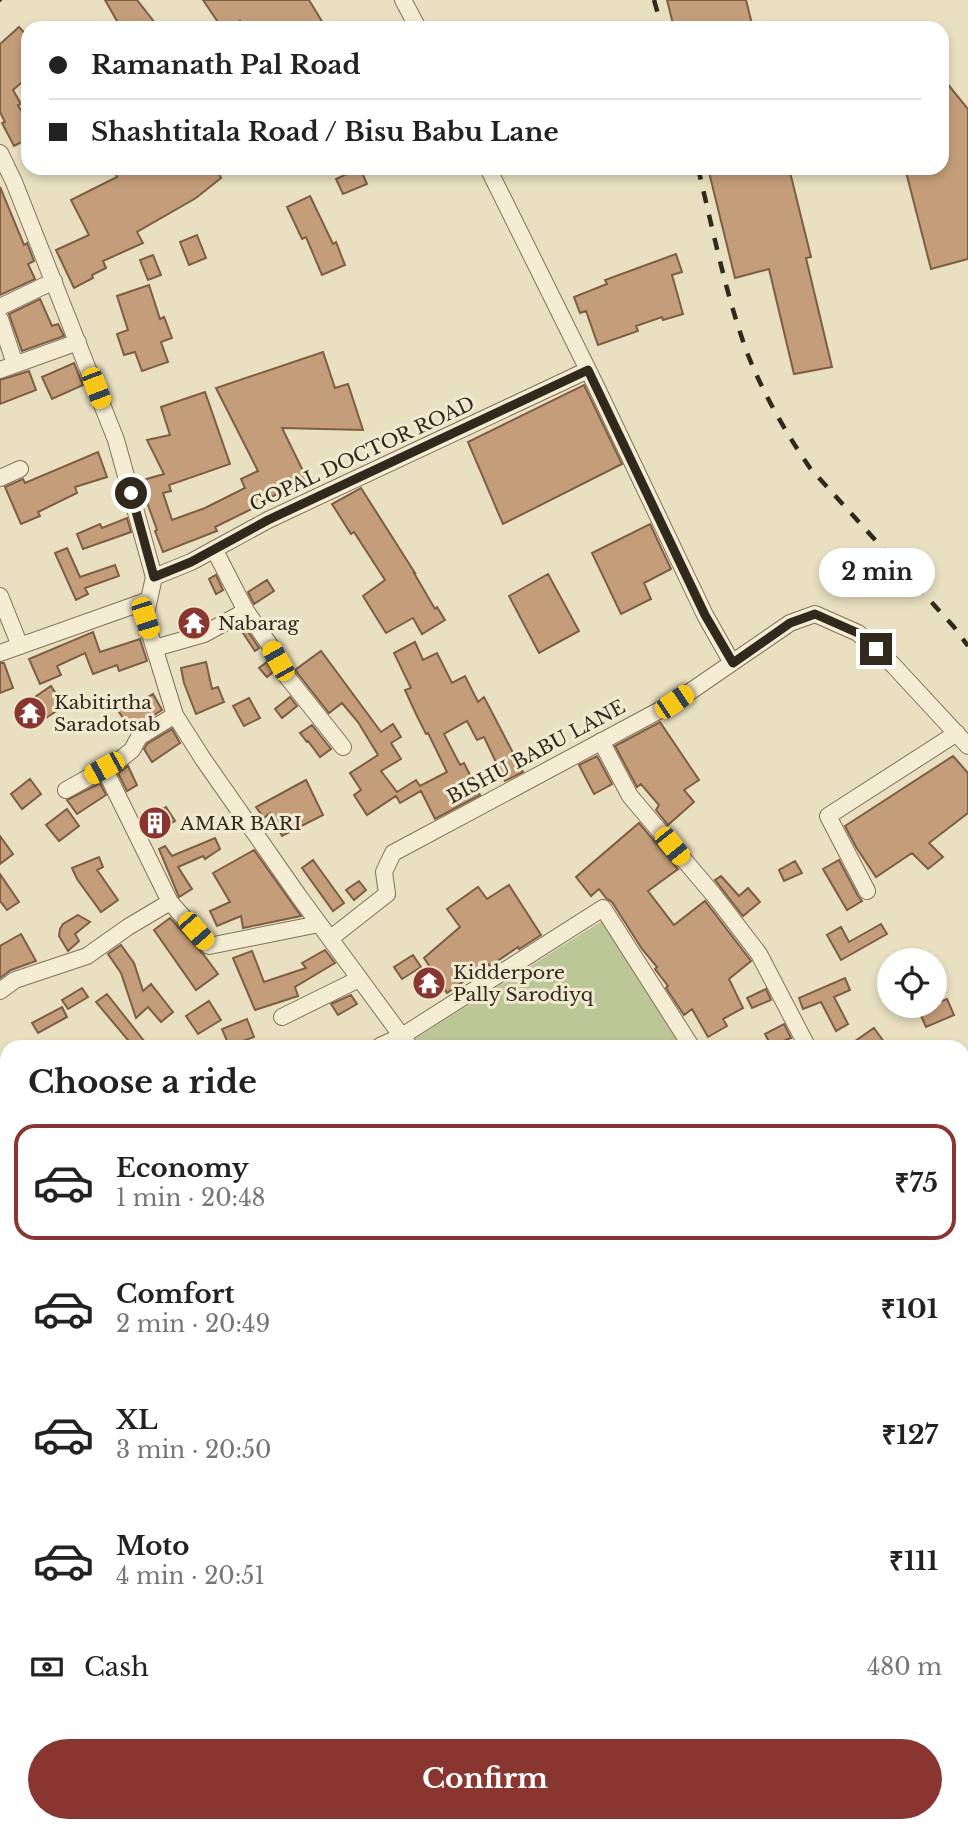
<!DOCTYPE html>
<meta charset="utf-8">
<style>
:root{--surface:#fff;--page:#f6f6f6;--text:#222;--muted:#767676;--line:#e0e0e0;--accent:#8a3630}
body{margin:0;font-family:"Libre Baskerville",serif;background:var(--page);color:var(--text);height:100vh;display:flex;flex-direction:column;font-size:26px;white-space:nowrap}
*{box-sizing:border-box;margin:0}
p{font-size:23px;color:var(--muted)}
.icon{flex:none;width:38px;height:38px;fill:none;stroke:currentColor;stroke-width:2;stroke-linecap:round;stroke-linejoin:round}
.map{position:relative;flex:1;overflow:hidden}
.drawer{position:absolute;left:0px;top:1040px;width:970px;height:793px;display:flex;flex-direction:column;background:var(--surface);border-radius:21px 21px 0 0;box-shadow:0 4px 10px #0003}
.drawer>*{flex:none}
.top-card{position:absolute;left:21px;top:21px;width:928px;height:154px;border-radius:21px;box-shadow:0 4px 10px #0003;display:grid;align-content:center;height:154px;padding:0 28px;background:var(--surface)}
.fabs{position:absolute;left:877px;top:948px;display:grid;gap:14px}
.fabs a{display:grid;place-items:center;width:70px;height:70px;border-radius:50%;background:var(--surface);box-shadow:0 4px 10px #0003;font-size:35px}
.end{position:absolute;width:32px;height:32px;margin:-16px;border:9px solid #32291d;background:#fff;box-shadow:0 0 0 4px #fff}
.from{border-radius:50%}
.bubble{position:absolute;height:49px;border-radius:24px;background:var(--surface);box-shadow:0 4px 10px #0003;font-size:23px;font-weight:700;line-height:49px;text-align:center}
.car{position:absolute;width:21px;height:42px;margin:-21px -10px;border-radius:9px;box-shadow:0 0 5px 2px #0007;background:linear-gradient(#f5c518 24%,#345 0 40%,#f5c518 0 76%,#345 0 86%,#f5c518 0)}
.top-card b{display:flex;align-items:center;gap:24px;height:66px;font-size:26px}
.top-card b+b{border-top:2px solid var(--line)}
.top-card i{width:18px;height:18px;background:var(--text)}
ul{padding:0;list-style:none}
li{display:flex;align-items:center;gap:21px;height:116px;margin:0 14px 10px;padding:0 14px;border:4px solid transparent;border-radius:21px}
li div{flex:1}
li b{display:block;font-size:26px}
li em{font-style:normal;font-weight:700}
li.current{border-color:var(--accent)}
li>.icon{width:63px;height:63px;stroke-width:1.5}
h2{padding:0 28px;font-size:32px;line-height:84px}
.pay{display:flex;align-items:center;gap:18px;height:77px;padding:0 28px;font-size:26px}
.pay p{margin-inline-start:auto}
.primary-button{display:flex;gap:14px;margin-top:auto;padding:14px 28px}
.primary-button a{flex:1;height:80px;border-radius:42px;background:var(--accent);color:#fff;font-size:28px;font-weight:700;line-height:80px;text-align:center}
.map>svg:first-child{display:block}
.green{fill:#bdc696}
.building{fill:#c49e7a;stroke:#7d5e43;stroke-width:2}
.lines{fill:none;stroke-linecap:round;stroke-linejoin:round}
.minor-casing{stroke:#81715a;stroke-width:18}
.minor{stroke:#f5edd3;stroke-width:16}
.tram{stroke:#32291d;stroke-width:2}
.rail{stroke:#32291d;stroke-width:4.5;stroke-dasharray:12 12;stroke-linecap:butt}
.route{stroke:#32291d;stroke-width:9}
.labels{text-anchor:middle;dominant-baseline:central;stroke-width:6;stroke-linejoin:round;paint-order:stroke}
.street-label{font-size:19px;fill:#32291d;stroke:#f1ead0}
.poi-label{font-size:19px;fill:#32291d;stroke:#f1ead0;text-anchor:start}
</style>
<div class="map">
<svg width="968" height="1831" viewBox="0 0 968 1831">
<rect width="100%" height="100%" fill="#e9e0c1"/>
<!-- green -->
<path class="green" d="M602,921L682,1046H414L411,1041Z"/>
<!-- building -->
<path class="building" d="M105,0H137L159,28H121Z
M203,0H309L326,28H243L240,21L227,28H222Z
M667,0H746L753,28H674Z
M19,27L28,37V77L13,90L21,104L18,105L28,124V139L14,146L2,123L5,122L0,112V44Z
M942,77L968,109V259L931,269L905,168H942Z
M113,168H216L221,178L196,198L137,232L143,243L103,261L106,268L92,275L93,278L74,288L56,250L89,235L71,200L117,177Z
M360,168L367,184L343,194L336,179Z
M708,168H789L811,257L806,258L832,367L794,374L769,269L735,278Z
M0,187L24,245L27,243L34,261L28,264L35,279L0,295Z
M310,196L333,244L336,242L345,265L322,275L306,237L302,239L287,207Z
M197,235L206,258L189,265L180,242Z
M676,254L682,272L672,275L683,314L663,320L662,317L636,326L638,331L598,345L586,311L580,313L574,297L607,284L605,280Z
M153,255L161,275L148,280L140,260Z
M149,285L160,319L164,317L172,338L161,342L168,362L142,371L135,352L124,355L117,334L128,330L117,296Z
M40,299L52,326L58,324L64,336L22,351L9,314Z
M323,352L335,388L348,384L363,430L282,428L308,481L292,489L291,487L267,499L268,501L215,527L217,531L163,552L155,531L157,530L148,505L143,480L164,474L147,440L170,435L161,407L205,392L230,464L169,485L171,491L163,493L172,520L205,508L245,488L241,479L258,471L216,388Z
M74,363L83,385L52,399L42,377Z
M29,371L36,390L0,404V380Z
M584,385L622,464L503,524L468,442Z
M98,452L107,477L75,487L77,493L38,512L40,516L21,524L5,487L23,479L25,483Z
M361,488L415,573H414L435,609L437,607L445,620L422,634L413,618L386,633L363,596L385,580L354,532L351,534L332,504Z
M127,518L131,532L83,549L77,534L100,524L102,528Z
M650,524L671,569L644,583L651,599L621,614L592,553Z
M67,548L80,577L115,565L119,576L85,588L88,594L76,600L55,553Z
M548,574L579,631L539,653L509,596Z
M216,575L223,590L216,594L209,579Z
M267,580L274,591L254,604L248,592Z
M247,630L259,648L255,651L243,633Z
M93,632L100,652L140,639L147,661L119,671L117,665L93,674L85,653L57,666L61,675L40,684L29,659Z
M415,642L423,660L437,653L452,683L465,676L478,702L484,697L523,772L505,781L484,737L477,740L467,721L444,734L460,765L464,763L480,795L435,819L421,791L400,803L396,796L367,815L354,795L361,790L350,773L378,755L358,722L342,703L329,713L295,670L321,651L381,732L393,724L401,737L391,743L401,759L381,771L397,792L416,780L420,786L447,772L428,733L426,734L417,716L405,690L411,688L394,653Z
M206,662L212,689L218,687L224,702L196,714L184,683L181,668Z
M267,662L273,672L267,677L259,668Z
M0,663H4L13,688L0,693Z
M51,686L64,706L46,718L32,699Z
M153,694L162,710L131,730L117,709L127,703L130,708Z
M290,697L297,706L282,718L275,709Z
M249,698L260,718L244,726L233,706Z
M660,722L699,780L684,790L694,802L668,825L656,810L659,805L641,784L637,787L615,746Z
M312,725L331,749L320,757L308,741L307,742L300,733Z
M172,729L180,743L152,762L144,749L147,744Z
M597,756L612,784L594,794L579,765Z
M953,756L968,773V813L929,843L943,857L928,869L912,853L876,877L856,847L845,826Z
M128,766L137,785L127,791L118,773Z
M30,779L41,794L22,809L11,794Z
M306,780L323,815L282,836L270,813L264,818L256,807Z
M100,783L106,795L77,814L67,800Z
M166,807L175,821L149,836L142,822Z
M67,809L79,826L59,841L46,825Z
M639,823L678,869L648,891L674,925L705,901L751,961L729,979L743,1008L723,1019L727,1026L708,1037L692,1009L684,1015L666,988L668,986L655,969L657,967L642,949L612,902L606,898L599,889L591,896L576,877Z
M0,836L13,854L0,864Z
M215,838L220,849L205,859L203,856L178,867L192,889L179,897L159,849L165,846L172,856Z
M254,850L301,916L243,928L241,916L217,926L210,911L230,902L213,873Z
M99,857L103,867L97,870L118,900L101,912L77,879L72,868Z
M313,860L344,903L333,911L302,868Z
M839,860L858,896L862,901L847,910L823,869Z
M795,861L802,873L784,881L779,870Z
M0,874L19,902L7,910L0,901Z
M721,876L739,896L748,888L760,902L743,916L715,880Z
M359,881L366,890L354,900L346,890Z
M509,885L541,935L519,949L518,947L490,966L488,964L447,993L424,958L460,927L447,909L478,887L487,899Z
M78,915L90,922L75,934L79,941L68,951L59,936L60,929L63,924Z
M170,918L203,954L218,974L196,990L154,930Z
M881,924L887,934L841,960L827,935L841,927L849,942Z
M21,934L36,961L11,970L0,978V946Z
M121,945L134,963L143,991L151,984L173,1012L161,1022L148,1007L136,1018L121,973L108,954Z
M325,950L335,963L295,987L298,996L255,1010L233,958L252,951L264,982L306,968L302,963Z
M413,955L421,967L402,979L394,967Z
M845,978L850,990L834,997L848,1024L836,1031L821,1002L803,1009L799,998Z
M82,988L88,997L68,1009L62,1000Z
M766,989L771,1000L752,1008L747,998Z
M107,994L148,1046H133L96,1002Z
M351,995L357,1004L338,1015L331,1004Z
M947,999L954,1015L926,1027L919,1011L930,1006H934V1004Z
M209,1001L221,1020L198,1034L186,1016Z
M62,1007L67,1017L38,1033L32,1023Z
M247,1019L254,1037L229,1046L222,1029Z
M784,1024L791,1038L771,1046L765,1034Z
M874,1028L887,1046H848Z"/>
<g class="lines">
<defs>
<path id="minor" d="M403,0L418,28
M0,153L14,182L116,440L154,577L145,618L175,715L203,759L298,895L409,1046
M488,168L595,384L705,615L732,663
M0,307L54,281
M0,319L15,364
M0,370L78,342
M0,478L20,469
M214,549L246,611L269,644L288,678L343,747
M154,577L191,562L268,520L588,370
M0,596L20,646
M155,648L204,634L246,611
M0,653L149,600
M601,741L630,796L713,894L759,954L807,1046
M104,768L170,902L209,946L319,924
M66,790L118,761L132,750L139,737L175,715
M867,891L828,816L957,733
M331,938L387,894L384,872L393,853L675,702L790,623L815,614L858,633L893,665L968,746
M0,991L15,980L87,956L128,927L170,902
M282,1017L359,979
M380,1046L402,1036L603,908L691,1046
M962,1221L968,1214
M0,1254L7,1250
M0,1563H7
M875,1825L877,1831"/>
</defs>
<!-- minor casing -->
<use href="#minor" class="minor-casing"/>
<!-- minor -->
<use href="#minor" class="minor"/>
<!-- tram -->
<path class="tram" d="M0,1L1,0"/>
<!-- rail -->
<path class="rail" d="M654,0L662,28
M698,168C713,230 726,296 748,355C764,395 786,433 810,468L954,627L968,646
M962,1293L968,1284
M898,1825L900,1831"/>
</g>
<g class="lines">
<!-- route -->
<path class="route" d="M131,493L154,577L191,562L268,520L588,370L705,615L733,663L790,623L815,614L858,633L876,649"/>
</g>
<!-- icons -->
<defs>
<symbol id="temple-disc" viewBox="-11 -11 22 22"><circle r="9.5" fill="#8a3630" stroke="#f1ead0"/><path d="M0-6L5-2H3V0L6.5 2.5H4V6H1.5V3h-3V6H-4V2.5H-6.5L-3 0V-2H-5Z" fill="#fff"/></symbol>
<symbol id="building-disc" viewBox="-11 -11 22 22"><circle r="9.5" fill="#8a3630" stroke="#f1ead0"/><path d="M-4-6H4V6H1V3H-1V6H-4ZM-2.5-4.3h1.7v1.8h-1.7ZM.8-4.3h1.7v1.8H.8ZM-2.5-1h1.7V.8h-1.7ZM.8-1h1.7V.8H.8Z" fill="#fff"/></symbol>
</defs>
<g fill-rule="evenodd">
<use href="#temple-disc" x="175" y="604" width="38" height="38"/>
<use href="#temple-disc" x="11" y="694" width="38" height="38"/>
<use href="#building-disc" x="136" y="804" width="38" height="38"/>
<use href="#temple-disc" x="410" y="964" width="38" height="38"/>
</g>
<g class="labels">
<!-- street labels -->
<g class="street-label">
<text transform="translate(362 454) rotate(-25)">GOPAL DOCTOR ROAD</text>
<text transform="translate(536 752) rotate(-28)">BISHU BABU LANE</text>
</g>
<!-- poi labels -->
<g class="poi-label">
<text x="218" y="623">Nabarag</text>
<text x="54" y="702">Kabitirtha<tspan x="54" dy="22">Saradotsab</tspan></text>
<text x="180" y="823">AMAR BARI</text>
<text x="453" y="972">Kidderpore<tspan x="453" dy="22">Pally Sarodiyq</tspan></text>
</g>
</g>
</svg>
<div class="fabs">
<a><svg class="icon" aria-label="locate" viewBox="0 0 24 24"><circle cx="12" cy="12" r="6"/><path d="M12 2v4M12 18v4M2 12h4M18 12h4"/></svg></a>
</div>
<i class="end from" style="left:131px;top:493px"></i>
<i class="end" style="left:876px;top:649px"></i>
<div class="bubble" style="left:819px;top:548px;width:116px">2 min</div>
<i class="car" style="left:96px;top:388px;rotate:159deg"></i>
<i class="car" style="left:145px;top:618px;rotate:162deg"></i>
<i class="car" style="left:278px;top:661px;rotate:331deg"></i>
<i class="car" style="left:674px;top:702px;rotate:56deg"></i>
<i class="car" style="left:104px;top:768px;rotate:241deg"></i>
<i class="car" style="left:672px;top:846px;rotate:141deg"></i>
<i class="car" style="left:196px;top:931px;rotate:139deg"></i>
<div class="top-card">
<b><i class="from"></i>Ramanath Pal Road</b>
<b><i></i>Shashtitala Road / Bisu Babu Lane</b>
</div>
<section class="drawer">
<h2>Choose a ride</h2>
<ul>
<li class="current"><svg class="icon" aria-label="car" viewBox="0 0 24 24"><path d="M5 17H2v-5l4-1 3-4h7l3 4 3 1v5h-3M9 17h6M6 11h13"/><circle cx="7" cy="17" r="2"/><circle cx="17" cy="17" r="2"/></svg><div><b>Economy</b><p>1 min · 20:48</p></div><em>₹75</em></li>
<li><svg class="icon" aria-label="car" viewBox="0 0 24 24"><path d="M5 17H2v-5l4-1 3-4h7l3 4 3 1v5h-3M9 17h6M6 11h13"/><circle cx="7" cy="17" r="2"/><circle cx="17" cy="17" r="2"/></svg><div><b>Comfort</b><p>2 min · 20:49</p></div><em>₹101</em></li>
<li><svg class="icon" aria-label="car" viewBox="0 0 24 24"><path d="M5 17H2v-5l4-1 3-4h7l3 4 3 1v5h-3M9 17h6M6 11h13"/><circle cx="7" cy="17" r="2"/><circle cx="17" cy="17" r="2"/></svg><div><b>XL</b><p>3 min · 20:50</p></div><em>₹127</em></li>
<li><svg class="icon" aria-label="car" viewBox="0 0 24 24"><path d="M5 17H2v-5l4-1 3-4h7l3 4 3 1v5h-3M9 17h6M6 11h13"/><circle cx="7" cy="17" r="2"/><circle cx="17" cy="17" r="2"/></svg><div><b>Moto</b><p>4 min · 20:51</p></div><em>₹111</em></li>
</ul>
<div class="pay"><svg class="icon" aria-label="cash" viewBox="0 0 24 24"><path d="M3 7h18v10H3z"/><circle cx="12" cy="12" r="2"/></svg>Cash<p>480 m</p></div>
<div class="primary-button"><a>Confirm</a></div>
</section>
</div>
